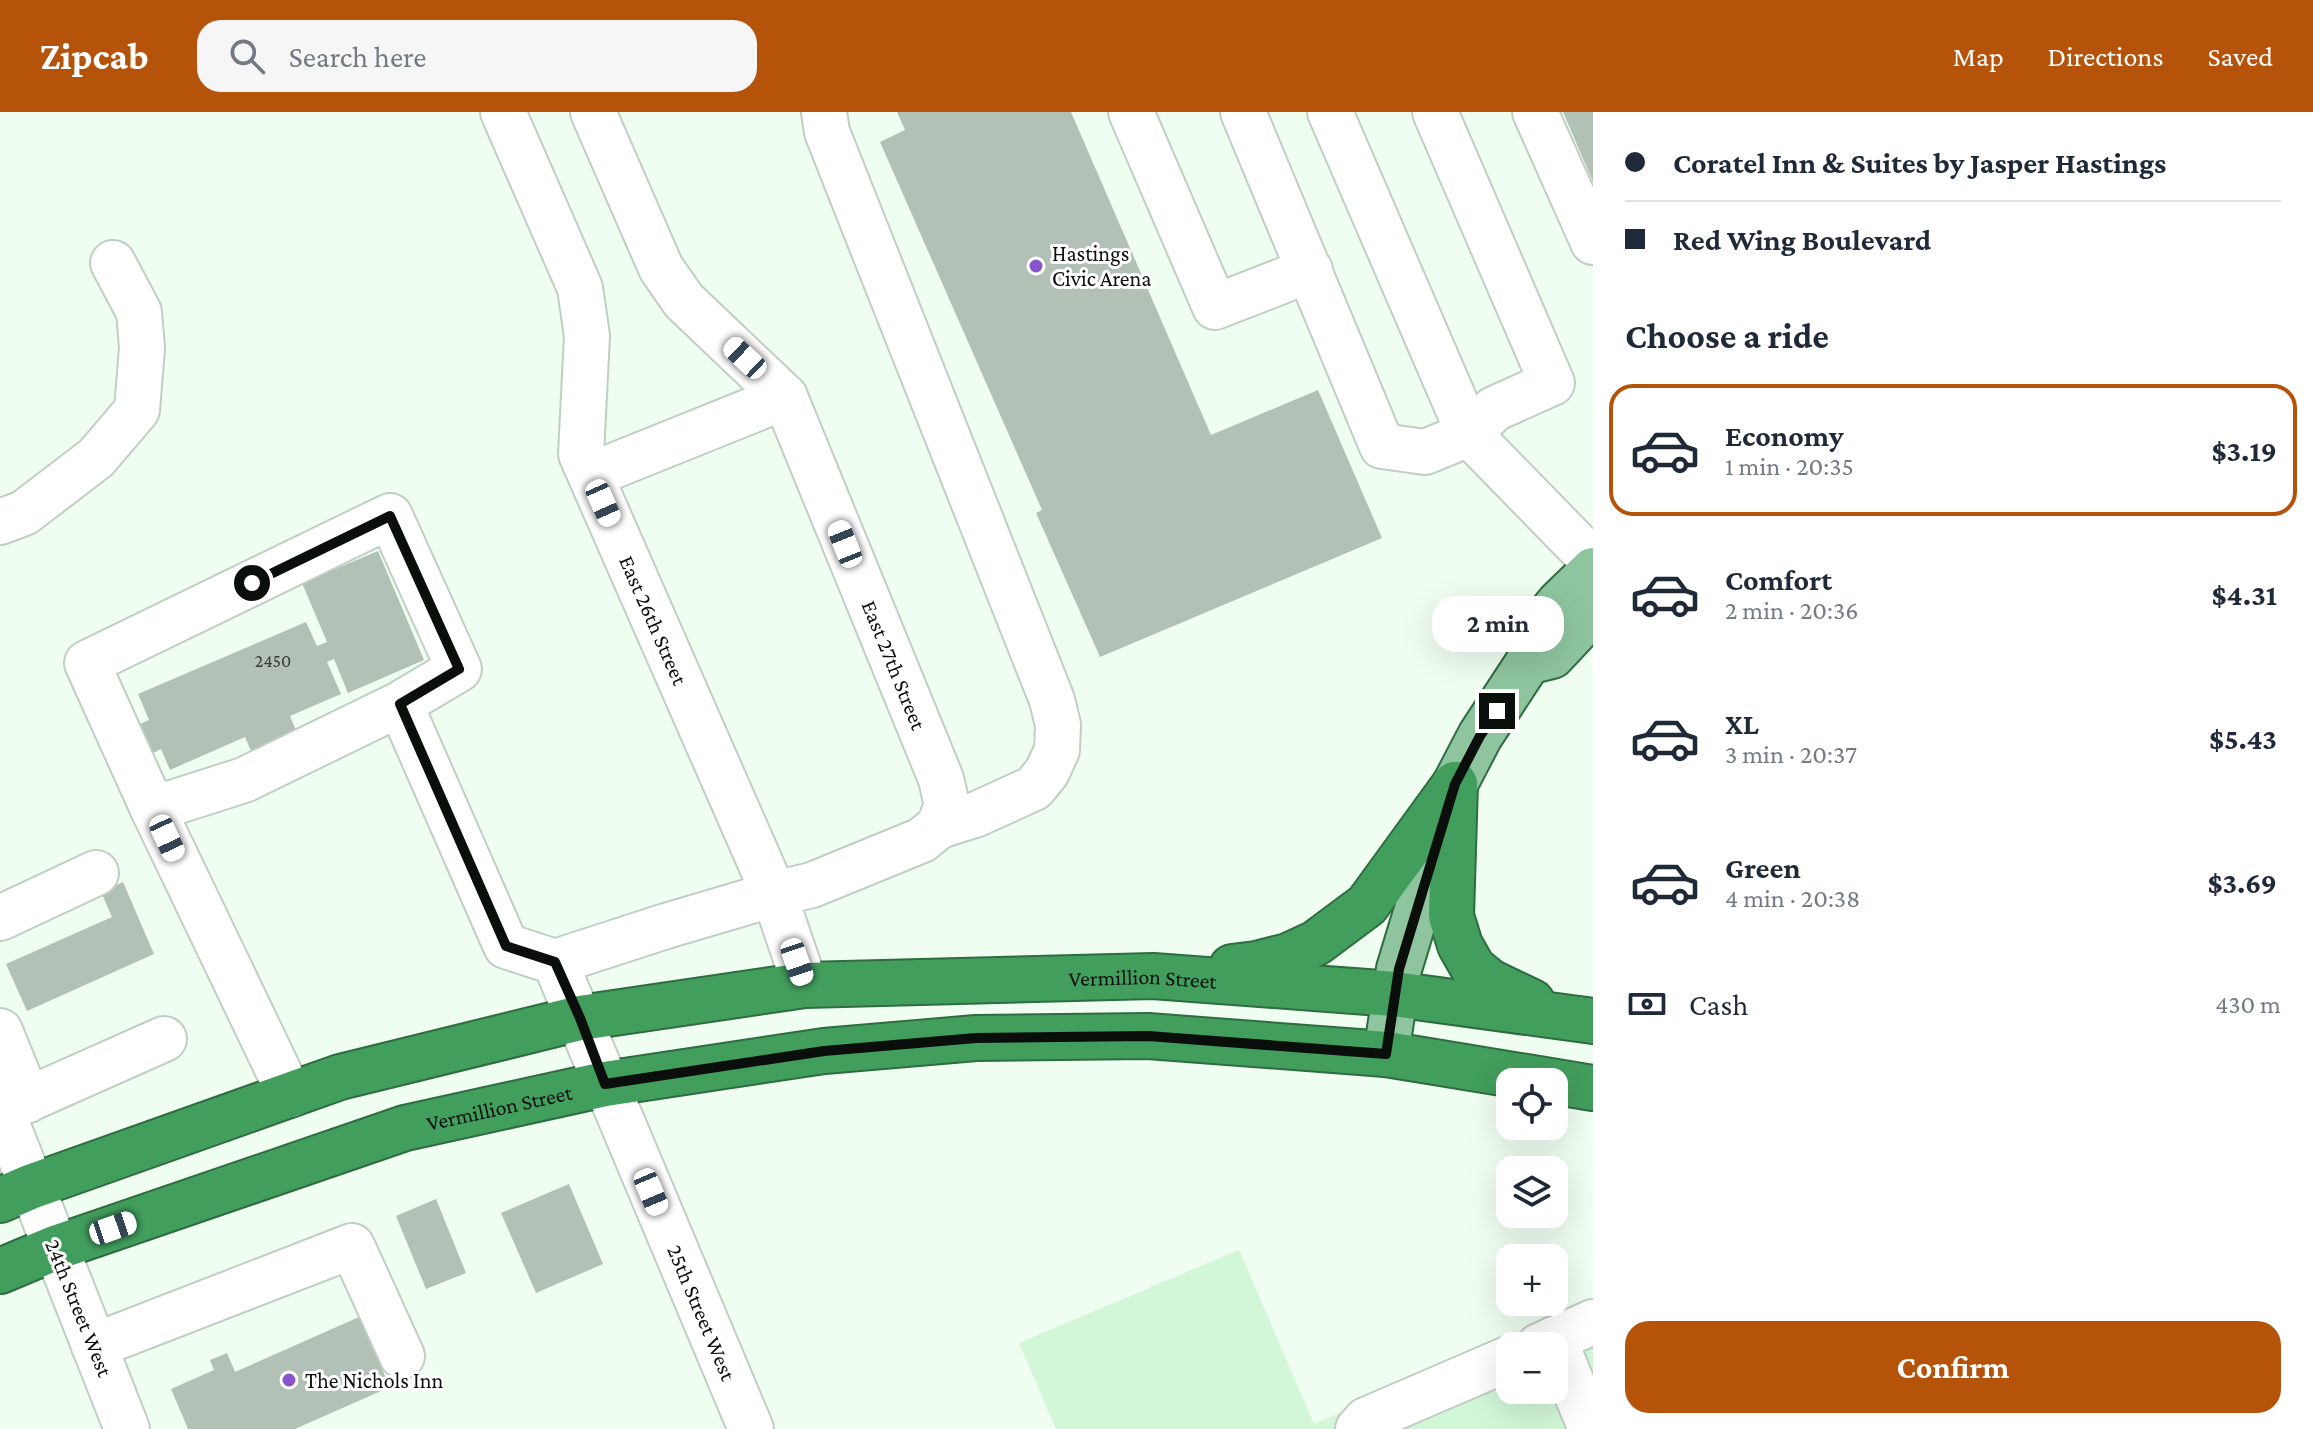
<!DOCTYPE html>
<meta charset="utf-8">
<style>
:root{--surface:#fff;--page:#f6f6f7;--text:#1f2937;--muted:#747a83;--line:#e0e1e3;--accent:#b45309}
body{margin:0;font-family:"Crimson Pro",serif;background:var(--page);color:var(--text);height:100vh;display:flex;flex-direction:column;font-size:30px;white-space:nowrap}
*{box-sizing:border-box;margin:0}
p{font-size:26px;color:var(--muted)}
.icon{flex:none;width:44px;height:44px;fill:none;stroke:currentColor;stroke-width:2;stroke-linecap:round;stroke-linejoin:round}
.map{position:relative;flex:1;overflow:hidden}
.panel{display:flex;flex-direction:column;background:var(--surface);width:720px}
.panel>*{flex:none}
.top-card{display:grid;align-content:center;height:176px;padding:0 32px;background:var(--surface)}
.tools{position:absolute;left:1496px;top:956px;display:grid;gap:16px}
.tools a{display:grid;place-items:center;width:72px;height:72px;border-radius:16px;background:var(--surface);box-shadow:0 8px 32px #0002;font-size:40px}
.end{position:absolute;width:36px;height:36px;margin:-18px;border:10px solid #0b0f0c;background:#fff;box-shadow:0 0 0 4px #fff}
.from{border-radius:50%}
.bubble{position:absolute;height:56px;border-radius:24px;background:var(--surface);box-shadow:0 8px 32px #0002;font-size:26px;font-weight:700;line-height:56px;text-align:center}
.car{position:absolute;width:24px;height:48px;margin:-24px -12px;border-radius:10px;box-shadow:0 0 6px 2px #0007;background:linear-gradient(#fff 24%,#345 0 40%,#fff 0 76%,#345 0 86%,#fff 0)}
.top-card b{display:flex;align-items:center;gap:28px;height:76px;font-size:30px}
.top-card b+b{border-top:2px solid var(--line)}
.top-card i{width:20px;height:20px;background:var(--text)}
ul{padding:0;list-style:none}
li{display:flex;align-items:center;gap:24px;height:132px;margin:0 16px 12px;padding:0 16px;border:4px solid transparent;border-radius:24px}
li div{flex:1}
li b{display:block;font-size:30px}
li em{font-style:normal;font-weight:700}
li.active{border-color:var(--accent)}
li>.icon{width:72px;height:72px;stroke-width:1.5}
h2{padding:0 32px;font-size:36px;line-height:96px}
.pay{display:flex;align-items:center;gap:20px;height:88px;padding:0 32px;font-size:30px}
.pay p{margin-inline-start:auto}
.primary-button{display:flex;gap:16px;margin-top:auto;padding:16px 32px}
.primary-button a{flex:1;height:92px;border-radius:24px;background:var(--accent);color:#fff;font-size:32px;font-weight:700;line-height:92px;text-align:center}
header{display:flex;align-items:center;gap:48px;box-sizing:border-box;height:112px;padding:0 40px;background:var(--accent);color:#fff}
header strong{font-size:38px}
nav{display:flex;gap:44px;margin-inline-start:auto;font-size:28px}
.search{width:560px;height:72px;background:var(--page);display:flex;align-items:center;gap:20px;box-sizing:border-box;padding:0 28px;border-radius:24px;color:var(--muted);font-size:30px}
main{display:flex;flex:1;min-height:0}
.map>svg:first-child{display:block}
.green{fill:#d1f6d8;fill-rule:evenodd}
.building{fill:#b3c0b5}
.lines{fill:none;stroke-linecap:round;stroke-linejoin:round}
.minor-casing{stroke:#c1cec3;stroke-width:48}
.major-casing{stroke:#2f6c41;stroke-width:48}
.highway-casing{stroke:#2f6c41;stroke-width:48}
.minor{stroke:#fff;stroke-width:44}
.major{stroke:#8ec59e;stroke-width:44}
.highway{stroke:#429e5d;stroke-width:44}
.route{stroke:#0b0f0c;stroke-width:10}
.poi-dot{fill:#8854cd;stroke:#fff;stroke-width:3}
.labels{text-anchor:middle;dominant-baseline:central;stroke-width:6;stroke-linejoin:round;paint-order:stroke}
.number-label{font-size:18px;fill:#353b36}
.poi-label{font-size:22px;fill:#0b0f0c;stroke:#fff;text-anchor:start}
.street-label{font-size:22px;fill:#0b0f0c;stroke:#fff}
</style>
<header>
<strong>Zipcab</strong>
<div class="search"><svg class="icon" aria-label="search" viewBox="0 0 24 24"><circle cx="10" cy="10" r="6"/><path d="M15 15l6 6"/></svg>Search here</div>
<nav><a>Map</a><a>Directions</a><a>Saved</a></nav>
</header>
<main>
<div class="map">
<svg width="1593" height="1317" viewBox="0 0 1593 1317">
<rect width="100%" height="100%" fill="#f0fef2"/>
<!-- green -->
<path class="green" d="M1239,1138L1314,1312L1593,1193V1317H1056L1019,1231ZM1510,1234H1554V1278H1510Z"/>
<!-- building -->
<path class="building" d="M897,0H1071L1211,323L1318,278L1382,426L1100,545L1036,401L1042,398L880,30L905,18Z
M1563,0H1593V70Z
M378,439L424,548L348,581L334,547L327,550L341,582L290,604L303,635L258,655L245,625L170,658L161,637L151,642L138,613L149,608L138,582L306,510L317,534L327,530L302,471Z
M123,770L154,842L27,899L6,852L112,805L101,780Z
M569,1072L603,1152L536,1181L501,1101Z
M436,1087L466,1161L426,1177L396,1104Z
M359,1205L390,1275L295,1317H188L171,1277L214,1258L210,1248L227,1241L235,1260Z"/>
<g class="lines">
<defs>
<g id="minor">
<path id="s1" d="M503,0L580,176L587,224L581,342L774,782L805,873"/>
<path d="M824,0L827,20L1052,588L1058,613L1057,638L1047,660L1034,676L977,702L939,714"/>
<path d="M1131,0L1215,195L1310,158"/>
<path d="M1243,0L1382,334L1425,340L1469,322L1494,297L1552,271L1435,0"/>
<path d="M1330,0L1469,322L1593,449"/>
<path d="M1535,0L1593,130"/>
<path d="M591,363L785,285"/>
<path d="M0,410L24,401L96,346L137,298L142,236L139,200L113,151"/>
<path d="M400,592L244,668L153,697L87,551L390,404L459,557L400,592L506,834L555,850L666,814L774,782L812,773L922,728L939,714L947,693L941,667L785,285L684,189L661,156L593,0"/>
<path d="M153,697L290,983"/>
<path d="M0,806L96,761"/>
<path id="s2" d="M555,850L751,1317"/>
<path d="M0,919L28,988"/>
<path d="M1554,1227L1591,1317"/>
<path d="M94,1234L352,1134L402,1244"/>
<path d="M1539,1234L1593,1210"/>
<path d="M127,1317L2,999L164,927"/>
<path d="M1358,1317L1366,1308L1510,1246"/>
</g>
<path id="major" d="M1532,549L1552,544L1593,500
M1386,942L1399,857L1455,672L1480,624L1529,549L1534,521L1559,491L1593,458"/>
<g id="highway">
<path d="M1455,672L1451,804L1460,833L1473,856L1490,870L1532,890"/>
<path d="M1232,855L1256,852L1288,844L1316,831L1367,793L1455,672"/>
<path id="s3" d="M0,1088L30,1075L340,965L580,906L805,873L1153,864L1394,882L1593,909"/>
<path id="s4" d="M0,1159L55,1136L405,1016L605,972L824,939L976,926L1148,924L1386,942L1593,976"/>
</g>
</defs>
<!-- minor casing -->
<use href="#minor" class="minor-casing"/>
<!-- major casing -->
<use href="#major" class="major-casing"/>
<!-- highway casing -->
<use href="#highway" class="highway-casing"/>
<!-- minor -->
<use href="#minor" class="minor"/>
<!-- major -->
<use href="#major" class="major"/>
<!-- highway -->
<use href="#highway" class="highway"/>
</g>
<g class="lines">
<!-- route -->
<path class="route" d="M252,471L390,404L459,557L400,592L506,834L555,850L580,906L605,972L824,939L976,926L1148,924L1386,942L1399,857L1455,672L1480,624L1497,599"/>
</g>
<!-- markers -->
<g class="poi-dot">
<circle cx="1036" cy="154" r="8"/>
<circle cx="289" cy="1268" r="8"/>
</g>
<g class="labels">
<!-- number labels -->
<g class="number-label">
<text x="273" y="549">2450</text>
</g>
<!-- poi labels -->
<g class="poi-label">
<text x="1052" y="141">Hastings<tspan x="1052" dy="25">Civic Arena</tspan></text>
<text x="305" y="1268">The Nichols Inn</text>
</g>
<!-- street labels -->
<g class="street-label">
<text stroke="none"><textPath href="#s1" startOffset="540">East 26th Street</textPath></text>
<text transform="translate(894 553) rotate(68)">East 27th Street</text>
<text stroke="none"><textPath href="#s3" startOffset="1174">Vermillion Street</textPath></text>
<text stroke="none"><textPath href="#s4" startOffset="526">Vermillion Street</textPath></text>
<text transform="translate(79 1196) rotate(68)">24th Street West</text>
<text stroke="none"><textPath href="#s2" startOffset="380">25th Street West</textPath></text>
</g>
</g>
</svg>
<div class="tools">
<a><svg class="icon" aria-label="locate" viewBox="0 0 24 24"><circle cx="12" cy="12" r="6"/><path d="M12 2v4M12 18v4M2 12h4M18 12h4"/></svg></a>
<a><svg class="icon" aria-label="layers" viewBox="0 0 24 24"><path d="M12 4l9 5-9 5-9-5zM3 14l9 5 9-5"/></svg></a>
<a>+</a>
<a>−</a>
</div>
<i class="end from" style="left:252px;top:471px"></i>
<i class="end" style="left:1497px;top:599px"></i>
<div class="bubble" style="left:1432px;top:484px;width:132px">2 min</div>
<i class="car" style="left:745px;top:246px;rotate:313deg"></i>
<i class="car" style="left:603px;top:391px;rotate:156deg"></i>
<i class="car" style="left:845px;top:432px;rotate:338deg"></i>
<i class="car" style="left:167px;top:726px;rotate:155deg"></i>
<i class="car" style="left:797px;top:850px;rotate:161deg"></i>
<i class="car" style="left:651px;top:1080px;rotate:157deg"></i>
<i class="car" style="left:113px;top:1116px;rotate:71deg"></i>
</div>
<section class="panel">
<div class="top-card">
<b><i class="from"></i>Coratel Inn &amp; Suites by Jasper Hastings</b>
<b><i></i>Red Wing Boulevard</b>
</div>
<h2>Choose a ride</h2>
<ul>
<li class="active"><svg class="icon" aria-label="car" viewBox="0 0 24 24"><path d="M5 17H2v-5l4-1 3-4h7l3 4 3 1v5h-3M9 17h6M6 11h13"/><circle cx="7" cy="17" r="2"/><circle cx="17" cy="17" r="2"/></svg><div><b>Economy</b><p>1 min · 20:35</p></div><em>$3.19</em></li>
<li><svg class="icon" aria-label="car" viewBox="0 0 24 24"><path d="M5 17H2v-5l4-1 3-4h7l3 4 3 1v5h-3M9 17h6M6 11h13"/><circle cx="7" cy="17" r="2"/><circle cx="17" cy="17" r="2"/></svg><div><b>Comfort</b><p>2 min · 20:36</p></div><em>$4.31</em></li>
<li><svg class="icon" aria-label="car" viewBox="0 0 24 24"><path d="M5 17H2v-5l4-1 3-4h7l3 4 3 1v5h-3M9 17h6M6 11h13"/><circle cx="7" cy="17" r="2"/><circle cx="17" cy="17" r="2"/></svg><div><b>XL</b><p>3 min · 20:37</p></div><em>$5.43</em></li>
<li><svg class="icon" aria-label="car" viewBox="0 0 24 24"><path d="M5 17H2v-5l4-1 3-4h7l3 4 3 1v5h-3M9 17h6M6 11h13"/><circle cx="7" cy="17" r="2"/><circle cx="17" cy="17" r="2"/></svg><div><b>Green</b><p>4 min · 20:38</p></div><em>$3.69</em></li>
</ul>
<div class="pay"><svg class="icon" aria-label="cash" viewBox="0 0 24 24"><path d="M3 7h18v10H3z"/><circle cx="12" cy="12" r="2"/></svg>Cash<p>430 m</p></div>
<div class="primary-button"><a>Confirm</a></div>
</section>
</main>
